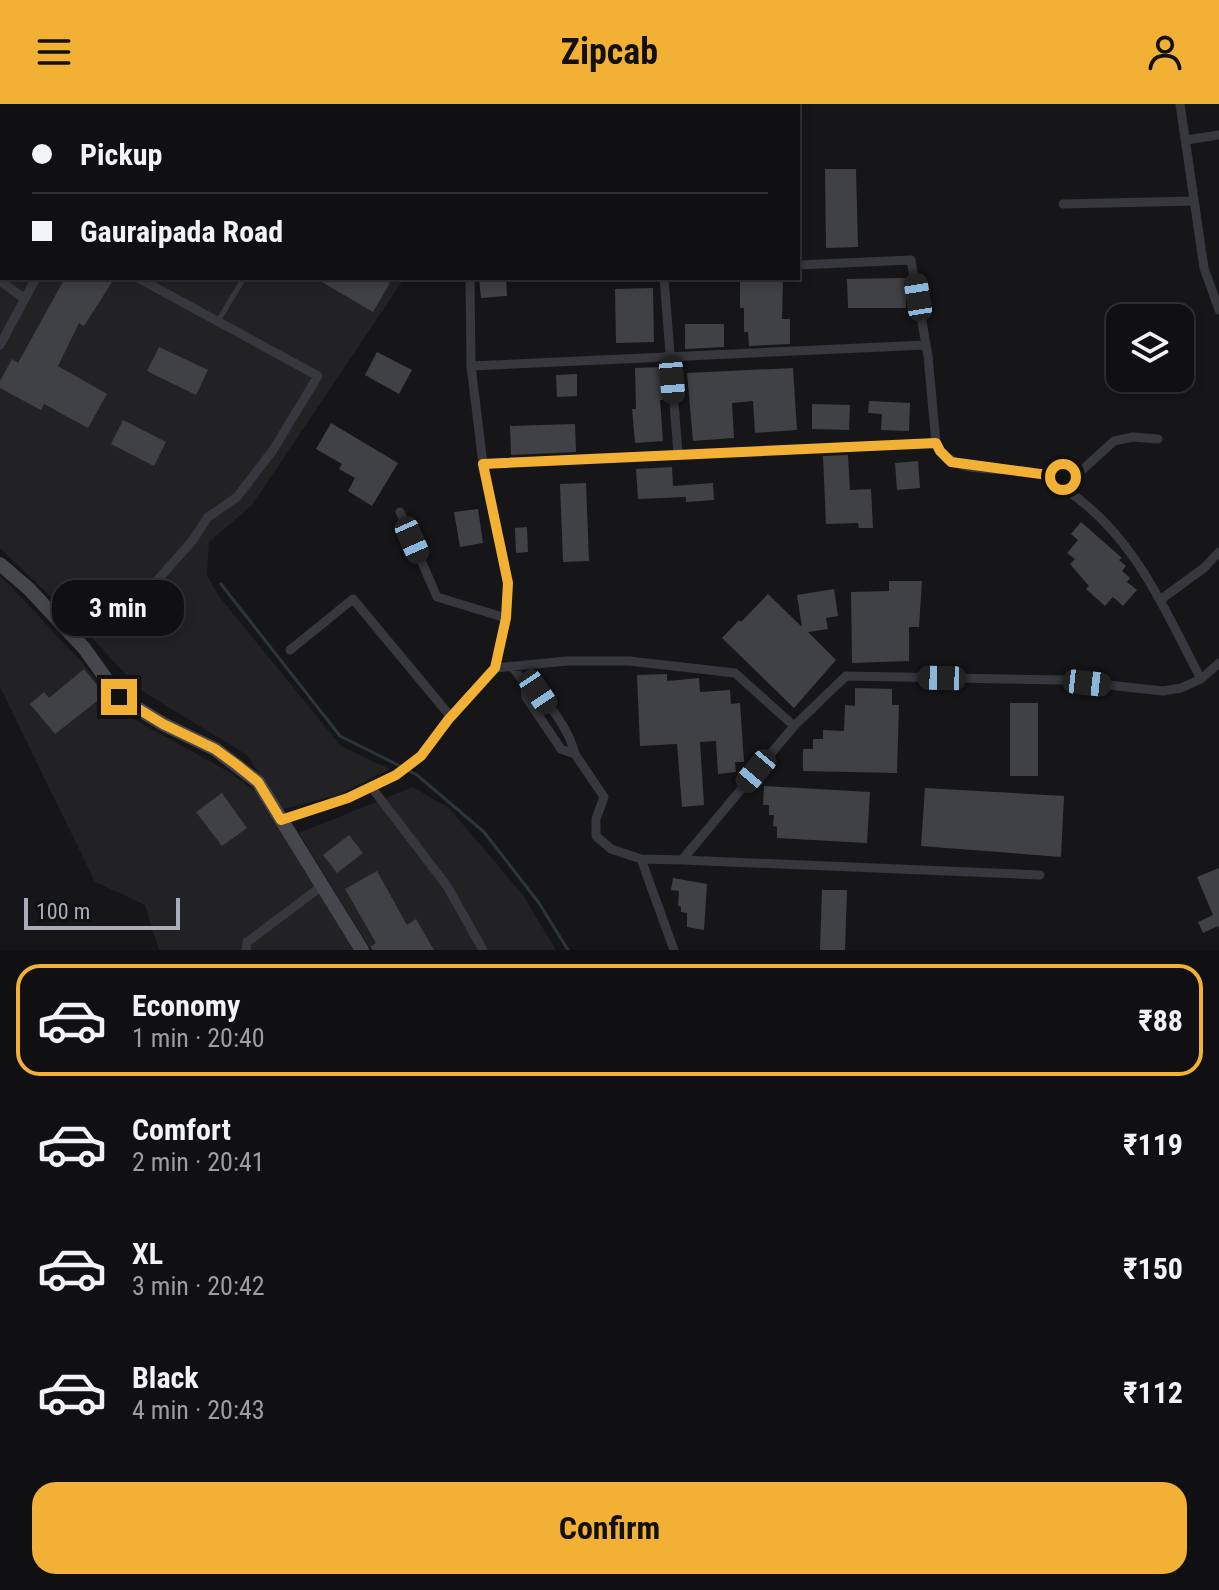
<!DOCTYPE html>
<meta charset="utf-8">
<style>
:root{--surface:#101012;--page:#19191b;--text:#f1f3f6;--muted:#9c9d9f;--line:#303032;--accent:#f2b134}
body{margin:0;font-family:"Roboto Condensed",sans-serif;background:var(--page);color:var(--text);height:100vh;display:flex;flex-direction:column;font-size:30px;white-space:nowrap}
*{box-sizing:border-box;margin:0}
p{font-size:26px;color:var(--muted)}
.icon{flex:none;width:44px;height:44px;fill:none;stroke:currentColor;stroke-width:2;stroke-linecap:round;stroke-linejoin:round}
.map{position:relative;height:846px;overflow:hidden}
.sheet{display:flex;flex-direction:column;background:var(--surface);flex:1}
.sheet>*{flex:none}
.guide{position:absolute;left:0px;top:0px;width:800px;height:176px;box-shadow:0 4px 12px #0003,0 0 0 2px var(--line);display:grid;align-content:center;height:176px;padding:0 32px;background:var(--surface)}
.controls{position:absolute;left:1106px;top:200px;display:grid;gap:16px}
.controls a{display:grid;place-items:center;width:88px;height:88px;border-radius:16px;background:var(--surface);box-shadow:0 4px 12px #0003,0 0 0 2px var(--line);font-size:40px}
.scale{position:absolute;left:24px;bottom:20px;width:156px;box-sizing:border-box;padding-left:8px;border:4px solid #a8adb8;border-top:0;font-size:22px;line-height:28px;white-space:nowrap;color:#a8adb8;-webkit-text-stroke:6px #111113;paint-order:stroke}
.end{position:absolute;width:36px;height:36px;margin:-18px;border:10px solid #f2b134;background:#111;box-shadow:0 0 0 4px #111}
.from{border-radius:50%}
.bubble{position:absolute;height:56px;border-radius:24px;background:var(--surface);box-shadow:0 4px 12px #0003,0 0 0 2px var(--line);font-size:26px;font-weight:700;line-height:56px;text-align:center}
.car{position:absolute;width:24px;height:48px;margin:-24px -12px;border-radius:10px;box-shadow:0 0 6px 2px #0007;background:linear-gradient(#222 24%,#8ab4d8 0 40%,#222 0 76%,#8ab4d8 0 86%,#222 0)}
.guide b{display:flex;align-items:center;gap:28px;height:76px;font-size:30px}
.guide b+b{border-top:2px solid var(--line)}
.guide i{width:20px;height:20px;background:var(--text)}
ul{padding:14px 0 0;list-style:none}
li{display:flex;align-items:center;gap:24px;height:112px;margin:0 16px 12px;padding:0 16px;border:4px solid transparent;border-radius:24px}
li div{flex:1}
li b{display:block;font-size:30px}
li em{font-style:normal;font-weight:700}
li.on{border-color:var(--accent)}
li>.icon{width:72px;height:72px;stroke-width:1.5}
.button{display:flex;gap:16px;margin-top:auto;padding:16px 32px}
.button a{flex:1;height:92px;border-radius:24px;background:var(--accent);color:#111;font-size:32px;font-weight:700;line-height:92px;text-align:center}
header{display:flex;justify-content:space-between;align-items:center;height:104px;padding:0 32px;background:var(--accent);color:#111;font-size:36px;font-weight:700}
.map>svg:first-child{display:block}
.built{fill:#222225}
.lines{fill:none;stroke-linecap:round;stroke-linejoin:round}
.stream{stroke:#2c353c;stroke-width:3}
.building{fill:#404145}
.lane{stroke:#37383d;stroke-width:5}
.street{stroke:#37383d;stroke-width:9}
.secondary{stroke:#45474d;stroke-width:14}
.route{stroke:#f2b134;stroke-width:10}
</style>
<header><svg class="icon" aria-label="menu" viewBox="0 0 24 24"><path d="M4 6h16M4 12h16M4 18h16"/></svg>Zipcab<svg class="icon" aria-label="person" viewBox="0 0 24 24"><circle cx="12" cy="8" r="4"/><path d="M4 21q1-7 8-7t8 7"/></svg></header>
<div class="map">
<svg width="1219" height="846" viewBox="0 0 1219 846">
<rect width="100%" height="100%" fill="#161618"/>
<!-- built -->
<path class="built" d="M102,0H463V2H101Z
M0,170L2,174H407L401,179L252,401L209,438L207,471L218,491L341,642L390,665L338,691L283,705L247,651L139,585L81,522L0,444Z
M0,471L82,558L121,608L231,669L261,692L357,846H159L145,801L95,778L0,583Z
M413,683L449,704L523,791L556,846H371L299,729Z"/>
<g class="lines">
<!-- stream -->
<path class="stream" d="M221,480L340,632L400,662
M407,666L417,671L484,728L539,799L568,846"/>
</g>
<!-- building -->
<path class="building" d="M825,65H856L858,143L826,144Z
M65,174H105L112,178L84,222L79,219L58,262L107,290L88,324L44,300L41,306L0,284V277L12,255L18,259Z
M315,174H380L390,179L373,208Z
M479,174H506L507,192L481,194Z
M740,174H783L782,215H790V240L749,242L748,228H744V204H740Z
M906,174V204H848L847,175Z
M653,184L654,238L616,239L615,185Z
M685,220H724V243L685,245Z
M159,243L208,266L196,291L147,267Z
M377,248L412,266L399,290L365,271Z
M662,263L663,296H660L663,337L635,339L632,305H636L635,264Z
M793,264L797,326L755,329L753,297L732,299L734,334L693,337L687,269Z
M577,270V292L557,293L556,271Z
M869,297L910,299L909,327L881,326L882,310L868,309Z
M812,300L850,301L849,326L812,325Z
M123,316L166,338L154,362L111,340Z
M331,319L398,359L372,402L348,387L355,374L339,365L342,360L316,345Z
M575,320L576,348L511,351L510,322Z
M848,351L850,386L871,385L873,424H859L858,419L826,420L823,352Z
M918,357L920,384L897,386L895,359Z
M672,363L673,382L713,379L714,396L686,398V393L638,395L636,365Z
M586,379L589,457L563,458L560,380Z
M478,405L483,439L460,443L454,408Z
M1081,418L1122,454L1119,456L1126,462L1122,467L1130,474L1127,478L1137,486L1123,502L1113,493L1105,502L1086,485L1089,482L1070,460L1075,455L1067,449L1078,436L1071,430Z
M527,423L528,448L516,449L515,424Z
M889,477H922L919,523H909V557L852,559L851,488L889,487Z
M834,485L838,512L826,514L828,525L808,528L836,556L794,604L722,534L739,516L741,518L768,490L802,523L797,491Z
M84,565L105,591L55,630L30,600L44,588L49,594Z
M667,570V577L699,574L700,588L730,586L731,600L740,599L744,658H735L736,668L718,670L716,637L700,638L704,701L682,703L677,640L640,642L637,571Z
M855,584L892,585V601H899L897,669L803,667V645H813V635H823V626L844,627L845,601L855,602Z
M1010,599H1038V672H1010Z
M764,682L870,688L867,739L777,734V723L773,722L774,711H769V701H763Z
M925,684L1064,692L1061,753L921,742Z
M222,689L247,724L222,742L196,708Z
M349,731L363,749L337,769L323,751Z
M1219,764V825L1218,822L1203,829L1198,818L1213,811L1197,773Z
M377,767L407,821L416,815L434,846H372L371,842L376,839L345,785Z
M673,774L707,780L704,826L687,823V809L681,808V803L678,802L679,787L671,786Z
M822,786H847L845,846H820Z"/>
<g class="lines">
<!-- lane -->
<path class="lane" d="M440,0V2
M218,217L244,174"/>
<!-- street -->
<path class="street" d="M628,0V2
M1180,0L1204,164L1219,206
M1186,36L1219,31
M0,49L2,50
M1063,100L1194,97
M798,161L911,156L928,252L936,339C954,378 1009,358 1042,371C1049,374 1056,380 1063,384C1133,428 1164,505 1201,575
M470,174L471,262
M664,174L678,349
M0,177L25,195
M0,241L36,174
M483,360L936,339
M1045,371L1063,373L1080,368L1114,337L1133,333L1158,335
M400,408L437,493L506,514
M1160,496L1204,464L1219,448
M50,507L134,493L154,480L193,436L208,413L237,393L273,346L318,272L138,174
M290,546L353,495L451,613
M512,562L525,580L526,593L561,645L575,650L604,693L596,715V732L611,745L641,755L674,846
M495,564L506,514L508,479L483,360L471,262L926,241
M525,580C546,593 569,625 575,650
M794,622L682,756L1040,771
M372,684L447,782L483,846
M281,716L348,694L396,671L421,652L448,616L495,564L567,557H629L735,569L794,622L846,572L1062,576L1163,587L1181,584L1201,575L1219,559
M641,755L682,756
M246,846L247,838L322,782"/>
<!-- secondary -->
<path class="secondary" d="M0,460L29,485L84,544L119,593L163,620L215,645L258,678L362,846"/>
</g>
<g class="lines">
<!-- route -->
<path class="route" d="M119,593L163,620L215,645L237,661L258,678L281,716L348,694L396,671L421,652L448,616L495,564L506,514L508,479L483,360L936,339L940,347L951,358L1063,373"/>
</g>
</svg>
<div class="controls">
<a><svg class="icon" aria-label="layers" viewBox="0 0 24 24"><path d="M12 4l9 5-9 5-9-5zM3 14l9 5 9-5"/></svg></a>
</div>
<div class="scale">100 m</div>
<i class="end from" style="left:1063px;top:373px"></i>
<i class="end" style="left:119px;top:593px"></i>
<div class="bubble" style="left:52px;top:476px;width:132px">3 min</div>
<i class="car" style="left:918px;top:193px;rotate:351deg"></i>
<i class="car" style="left:672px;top:276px;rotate:175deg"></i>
<i class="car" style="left:412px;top:436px;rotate:156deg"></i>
<i class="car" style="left:942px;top:574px;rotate:271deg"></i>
<i class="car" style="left:1087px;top:579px;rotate:96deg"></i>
<i class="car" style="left:538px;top:588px;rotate:146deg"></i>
<i class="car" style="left:756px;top:667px;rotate:220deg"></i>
<div class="guide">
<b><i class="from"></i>Pickup</b>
<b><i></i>Gauraipada Road</b>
</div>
</div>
<section class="sheet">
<ul>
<li class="on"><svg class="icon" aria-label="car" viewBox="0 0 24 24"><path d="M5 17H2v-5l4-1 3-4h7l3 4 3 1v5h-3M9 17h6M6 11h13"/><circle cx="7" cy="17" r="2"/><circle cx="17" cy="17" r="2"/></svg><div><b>Economy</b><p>1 min · 20:40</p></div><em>₹88</em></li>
<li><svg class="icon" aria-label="car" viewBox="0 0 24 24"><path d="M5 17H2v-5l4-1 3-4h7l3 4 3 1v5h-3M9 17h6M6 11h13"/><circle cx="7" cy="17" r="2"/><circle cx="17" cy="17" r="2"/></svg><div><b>Comfort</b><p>2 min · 20:41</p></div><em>₹119</em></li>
<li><svg class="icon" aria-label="car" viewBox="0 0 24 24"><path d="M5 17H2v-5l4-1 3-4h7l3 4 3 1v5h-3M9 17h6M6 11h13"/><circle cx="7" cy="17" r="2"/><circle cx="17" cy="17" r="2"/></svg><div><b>XL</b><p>3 min · 20:42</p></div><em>₹150</em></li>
<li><svg class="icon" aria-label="car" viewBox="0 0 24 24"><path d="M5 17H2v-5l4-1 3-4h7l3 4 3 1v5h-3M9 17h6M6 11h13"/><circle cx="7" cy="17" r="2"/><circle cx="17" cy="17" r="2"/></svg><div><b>Black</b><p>4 min · 20:43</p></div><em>₹112</em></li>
</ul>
<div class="button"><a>Confirm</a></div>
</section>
